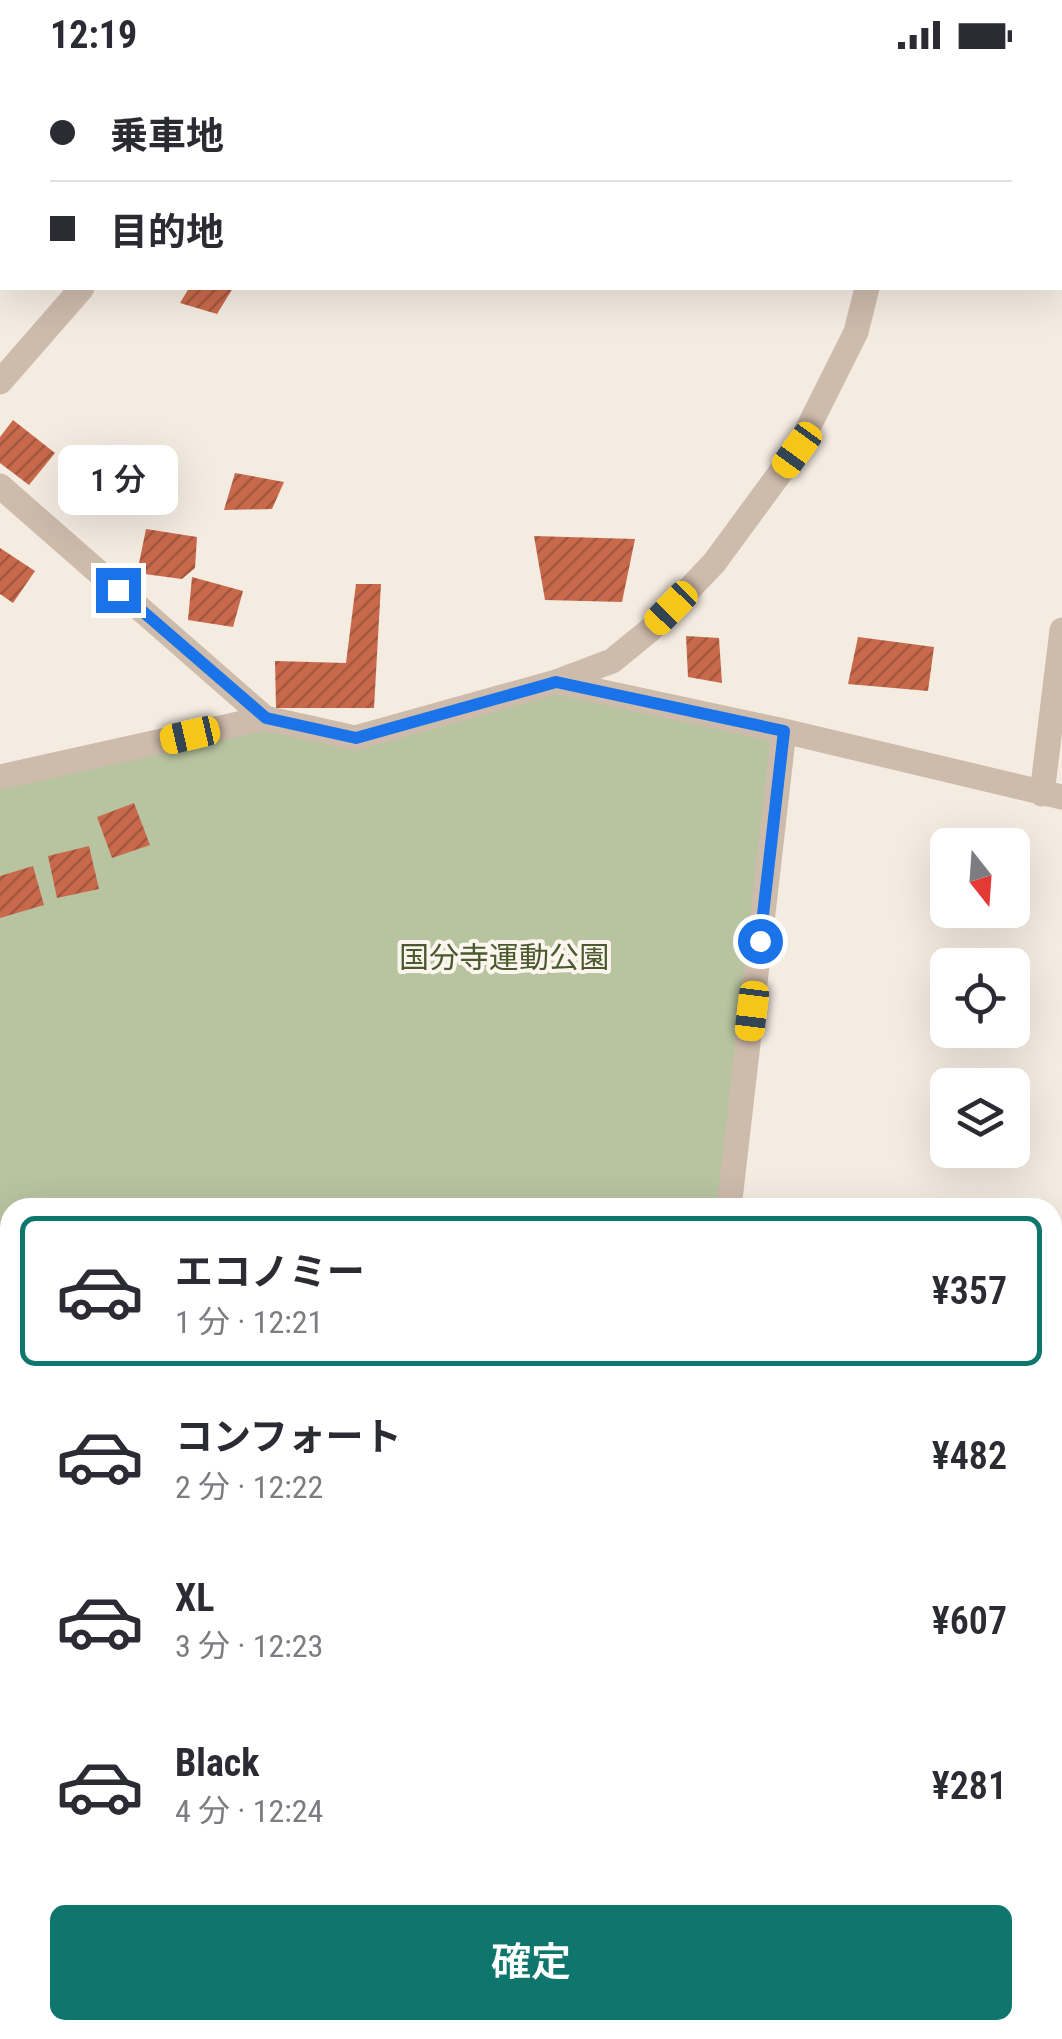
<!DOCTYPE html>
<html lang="ja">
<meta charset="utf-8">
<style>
:root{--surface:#fff;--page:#f7f7f7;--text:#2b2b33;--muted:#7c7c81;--line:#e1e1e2;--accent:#0f766e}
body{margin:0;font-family:"Roboto Condensed","Noto Sans JP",sans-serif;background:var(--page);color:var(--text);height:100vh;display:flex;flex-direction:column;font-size:38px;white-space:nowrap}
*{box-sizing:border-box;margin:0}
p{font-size:32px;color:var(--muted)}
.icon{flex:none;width:55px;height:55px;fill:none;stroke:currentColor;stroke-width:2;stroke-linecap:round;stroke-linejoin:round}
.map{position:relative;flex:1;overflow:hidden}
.drawer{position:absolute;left:0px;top:1128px;width:1062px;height:842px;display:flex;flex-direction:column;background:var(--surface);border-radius:30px 30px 0 0;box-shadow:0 10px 40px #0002}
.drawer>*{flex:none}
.hud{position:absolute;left:0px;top:0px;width:1062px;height:220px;box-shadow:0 10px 40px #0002;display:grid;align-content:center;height:220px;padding:0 50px;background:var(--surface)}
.needle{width:65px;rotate:163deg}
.controls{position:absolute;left:930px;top:758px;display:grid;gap:20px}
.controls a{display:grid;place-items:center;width:100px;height:100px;border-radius:15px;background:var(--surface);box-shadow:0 10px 40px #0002;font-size:50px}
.end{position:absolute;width:45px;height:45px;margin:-22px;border:12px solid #1a73e8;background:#fff;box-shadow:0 0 0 5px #fff}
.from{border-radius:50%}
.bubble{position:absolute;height:70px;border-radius:15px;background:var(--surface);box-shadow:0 10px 40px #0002;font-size:32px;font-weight:600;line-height:70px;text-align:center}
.car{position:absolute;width:30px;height:60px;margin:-30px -15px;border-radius:12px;box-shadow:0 0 8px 2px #0007;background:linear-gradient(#f5c518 24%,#345 0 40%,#f5c518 0 76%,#345 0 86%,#f5c518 0)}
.hud b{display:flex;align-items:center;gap:35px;height:95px;font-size:38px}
.hud b+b{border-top:2px solid var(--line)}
.hud i{width:25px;height:25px;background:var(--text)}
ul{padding:18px 0 0;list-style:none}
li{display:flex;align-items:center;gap:30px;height:150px;margin:0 20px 15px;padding:0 30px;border:5px solid transparent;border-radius:15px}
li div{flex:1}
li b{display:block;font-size:38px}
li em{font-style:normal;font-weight:600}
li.current{border-color:var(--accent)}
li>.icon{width:90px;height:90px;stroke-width:1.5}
.cta{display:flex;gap:20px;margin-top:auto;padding:20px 50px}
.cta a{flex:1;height:115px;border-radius:15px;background:var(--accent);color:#fff;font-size:40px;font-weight:600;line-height:115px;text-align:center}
.status{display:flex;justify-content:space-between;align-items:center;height:70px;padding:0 50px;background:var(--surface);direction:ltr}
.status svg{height:28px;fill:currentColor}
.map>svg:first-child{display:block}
.green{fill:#b8c4a0}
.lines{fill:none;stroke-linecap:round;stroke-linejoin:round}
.stream{stroke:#7fb0b2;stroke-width:10}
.building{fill:url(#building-hatch)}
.minor{stroke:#cdbbac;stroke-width:25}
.route{stroke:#1a73e8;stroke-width:12}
.labels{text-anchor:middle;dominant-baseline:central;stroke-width:8;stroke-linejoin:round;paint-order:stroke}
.park-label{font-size:30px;fill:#4a5a2e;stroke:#fbf5ee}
</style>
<div class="status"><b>12:19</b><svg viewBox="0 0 49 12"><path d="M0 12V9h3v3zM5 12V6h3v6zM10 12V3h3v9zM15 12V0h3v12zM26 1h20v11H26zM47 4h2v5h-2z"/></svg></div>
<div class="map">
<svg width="1062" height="1969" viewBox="0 0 1062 1969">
<defs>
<pattern id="building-hatch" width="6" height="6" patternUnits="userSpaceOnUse" patternTransform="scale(2.5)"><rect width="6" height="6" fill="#c8694b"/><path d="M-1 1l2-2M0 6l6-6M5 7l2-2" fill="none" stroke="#a4573f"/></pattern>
</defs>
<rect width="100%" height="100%" fill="#f4ebe1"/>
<!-- green -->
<path class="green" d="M556,612L784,661L729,1137L10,1138V1960H634L633,1969H0V707L265,648L356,668Z"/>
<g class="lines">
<!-- stream -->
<path class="stream" d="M1052,1540L1062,1456
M1003,1969L1005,1960"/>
</g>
<!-- building -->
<path class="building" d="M189,218H233L217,244L180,233Z
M13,350L55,383L29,415L0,393V367Z
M235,403L284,412L272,439L224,440Z
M146,459L197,467L195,498L182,509L137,503Z
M534,466L635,469L622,532L545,530Z
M0,478L35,501L13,533L0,524Z
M192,507L243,521L233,557L188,550Z
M356,514H381L374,638H276L275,591L346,593Z
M686,566L719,568L722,613L688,607Z
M858,567L934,577L928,621L848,614Z
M134,733L150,775L112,788L97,747Z
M89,776L99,819L57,828L48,786Z
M33,796L44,835L0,848V806Z"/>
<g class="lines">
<!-- minor -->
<path class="minor" d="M182,2L183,0
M881,2V0
M0,312L82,218
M0,416L265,648
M556,612L784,661L1062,727
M0,707L265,648L355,668L556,612L612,591L650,560L714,493L797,380L856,262L867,218
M1042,724L1062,560
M729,1138L784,661
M633,1969L634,1960"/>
</g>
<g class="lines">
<!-- route -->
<path class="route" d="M118,520L266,648L356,668L556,612L784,661L760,871"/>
</g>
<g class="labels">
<!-- park labels -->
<g class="park-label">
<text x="504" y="887">国分寺運動公園</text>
</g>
</g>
</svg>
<div class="controls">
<a><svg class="needle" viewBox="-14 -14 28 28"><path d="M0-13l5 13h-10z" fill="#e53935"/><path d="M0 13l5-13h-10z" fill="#7c7c81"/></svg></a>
<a><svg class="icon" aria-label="locate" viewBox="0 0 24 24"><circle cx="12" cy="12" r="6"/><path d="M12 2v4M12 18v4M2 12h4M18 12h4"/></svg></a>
<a><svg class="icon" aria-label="layers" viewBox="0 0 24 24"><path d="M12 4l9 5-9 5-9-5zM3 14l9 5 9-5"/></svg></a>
</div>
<i class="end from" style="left:760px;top:871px"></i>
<i class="end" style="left:118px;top:520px"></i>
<div class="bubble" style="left:58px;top:375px;width:120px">1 分</div>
<i class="car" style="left:797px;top:380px;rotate:216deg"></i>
<i class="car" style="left:671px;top:538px;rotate:224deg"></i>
<i class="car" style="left:190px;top:665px;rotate:257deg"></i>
<i class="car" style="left:752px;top:941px;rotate:187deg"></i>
<div class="hud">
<b><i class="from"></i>乗車地</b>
<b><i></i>目的地</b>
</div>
<section class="drawer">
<ul>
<li class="current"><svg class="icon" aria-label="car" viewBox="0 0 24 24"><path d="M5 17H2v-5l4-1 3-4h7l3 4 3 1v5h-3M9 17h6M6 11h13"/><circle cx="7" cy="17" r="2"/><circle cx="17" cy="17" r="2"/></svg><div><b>エコノミー</b><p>1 分 · 12:21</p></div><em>¥357</em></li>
<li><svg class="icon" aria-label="car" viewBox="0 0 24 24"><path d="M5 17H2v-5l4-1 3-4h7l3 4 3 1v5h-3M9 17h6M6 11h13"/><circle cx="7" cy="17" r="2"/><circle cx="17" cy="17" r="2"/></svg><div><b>コンフォート</b><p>2 分 · 12:22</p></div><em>¥482</em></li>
<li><svg class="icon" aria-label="car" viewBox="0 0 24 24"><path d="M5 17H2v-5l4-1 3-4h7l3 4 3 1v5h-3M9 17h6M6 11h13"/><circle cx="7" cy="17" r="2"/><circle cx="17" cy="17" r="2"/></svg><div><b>XL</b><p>3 分 · 12:23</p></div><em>¥607</em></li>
<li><svg class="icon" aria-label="car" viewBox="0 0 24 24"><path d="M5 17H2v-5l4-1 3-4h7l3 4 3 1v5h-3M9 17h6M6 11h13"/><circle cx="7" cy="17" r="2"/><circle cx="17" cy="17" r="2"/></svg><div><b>Black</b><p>4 分 · 12:24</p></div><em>¥281</em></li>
</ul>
<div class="cta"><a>確定</a></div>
</section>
</div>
